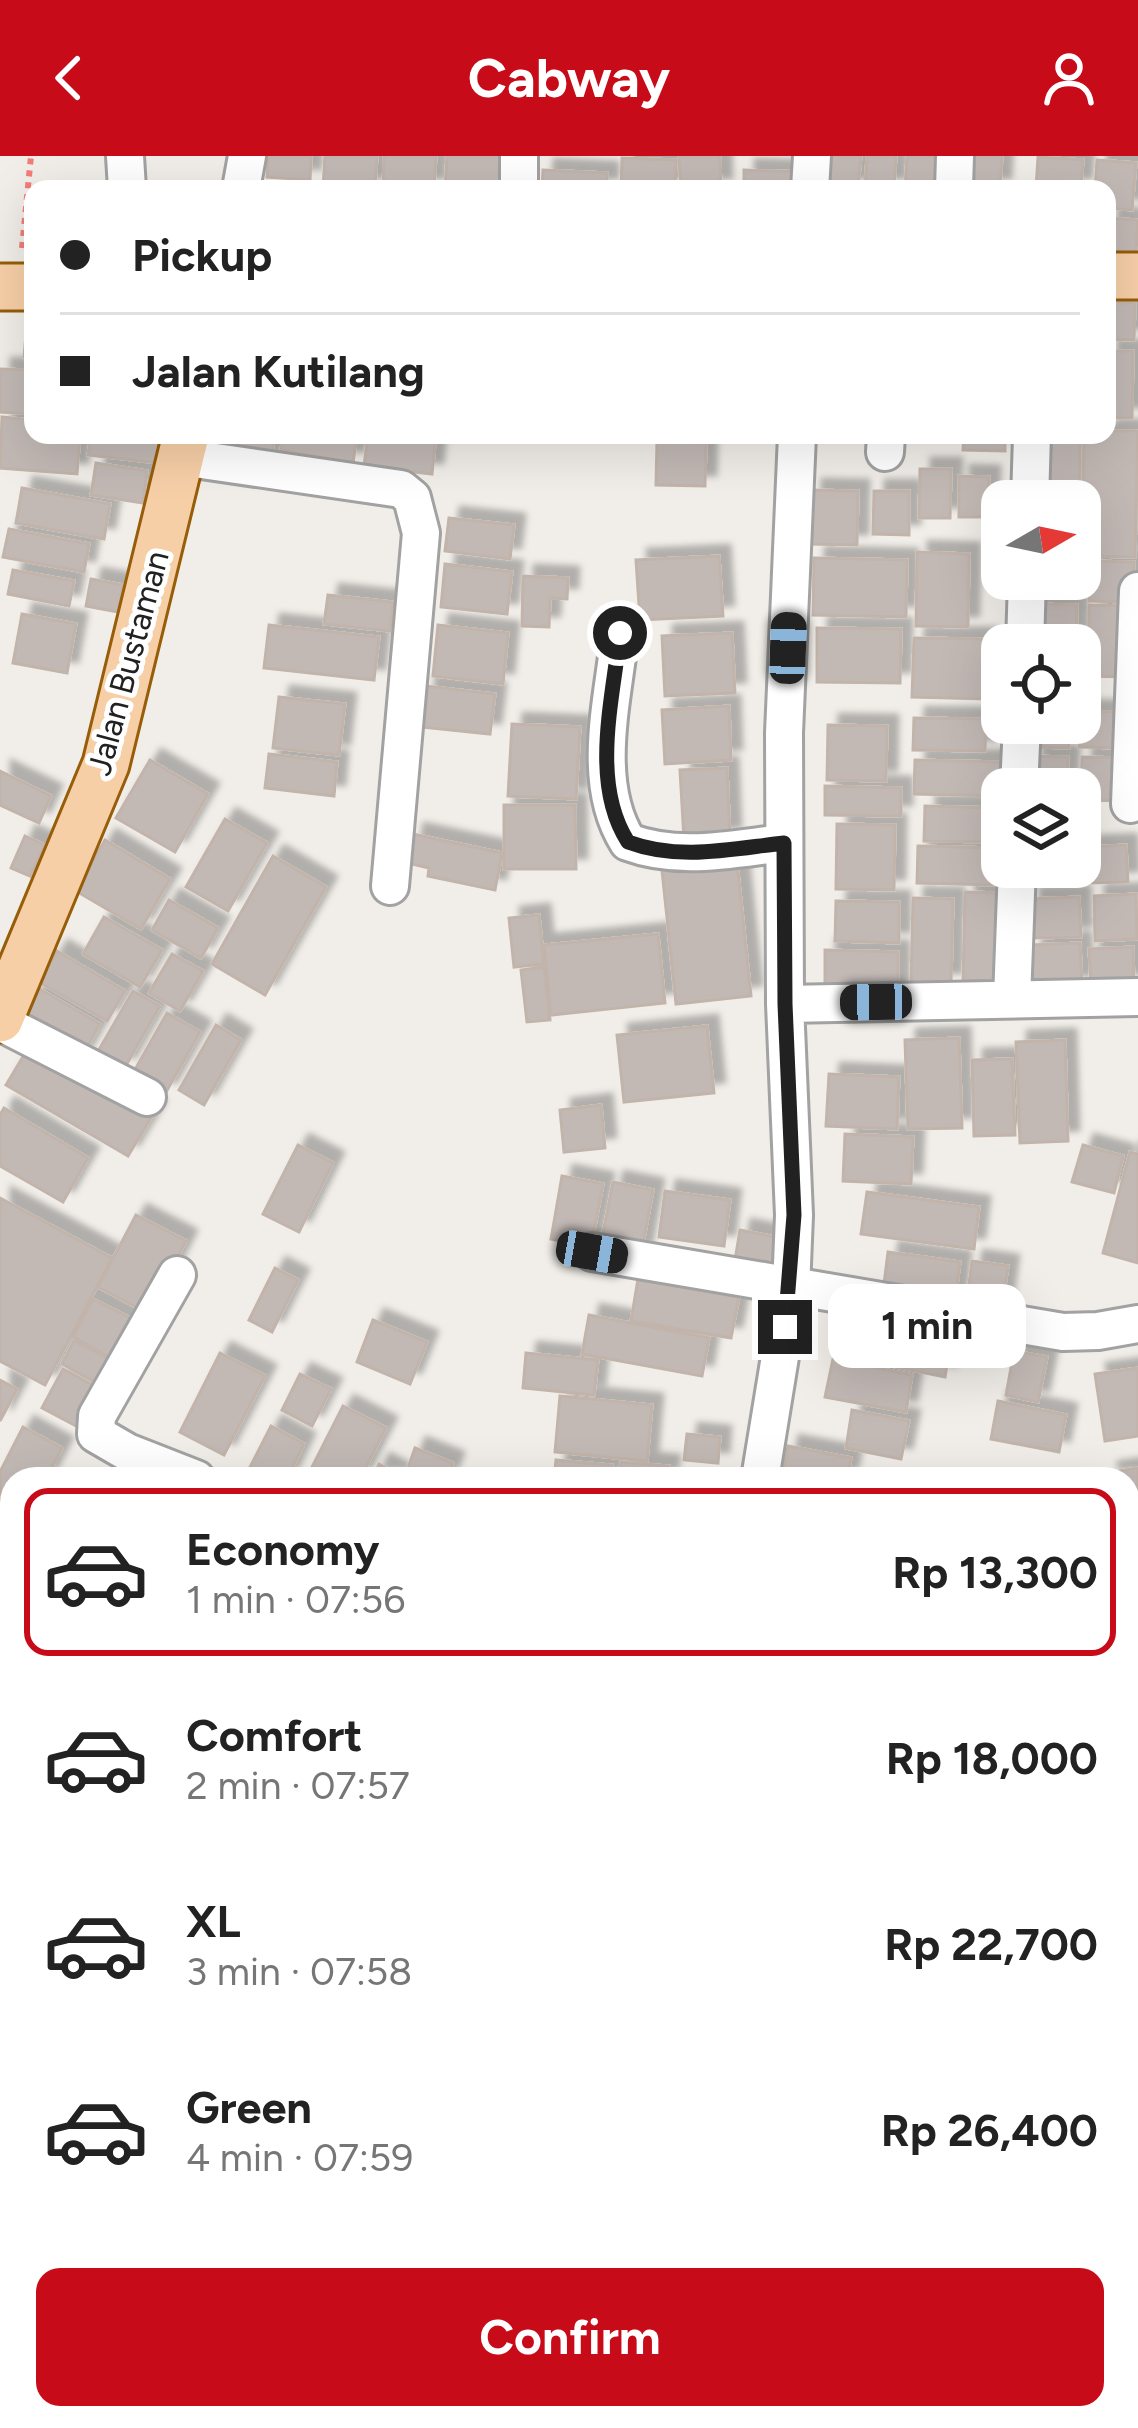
<!DOCTYPE html>
<meta charset="utf-8">
<style>
:root{--surface:#fff;--page:#f2f2f2;--text:#222;--muted:#767676;--line:#e0e0e0;--accent:#c80b18}
body{margin:0;font-family:Figtree,sans-serif;background:var(--page);color:var(--text);height:100vh;display:flex;flex-direction:column;font-size:45px;white-space:nowrap}
*{box-sizing:border-box;margin:0}
p{font-size:39px;color:var(--muted)}
.icon{flex:none;width:66px;height:66px;fill:none;stroke:currentColor;stroke-width:2;stroke-linecap:round;stroke-linejoin:round}
.map{position:relative;flex:1;overflow:hidden}
.panel{position:absolute;left:0px;top:1311px;width:1140px;height:963px;display:flex;flex-direction:column;background:var(--surface);border-radius:36px 36px 0 0;box-shadow:0 12px 48px #0002}
.panel>*{flex:none}
.top-card{position:absolute;left:24px;top:24px;width:1092px;height:264px;border-radius:24px;box-shadow:0 12px 48px #0002;display:grid;align-content:center;height:264px;padding:0 36px;background:var(--surface)}
.needle{width:78px;rotate:81deg}
.fabs{position:absolute;left:981px;top:324px;display:grid;gap:24px}
.fabs a{display:grid;place-items:center;width:120px;height:120px;border-radius:24px;background:var(--surface);box-shadow:0 12px 48px #0002;font-size:60px}
.end{position:absolute;width:54px;height:54px;margin:-27px;border:15px solid #212121;background:#fff;box-shadow:0 0 0 6px #fff}
.from{border-radius:50%}
.bubble{position:absolute;height:84px;border-radius:24px;background:var(--surface);box-shadow:0 12px 48px #0002;font-size:39px;font-weight:700;line-height:84px;text-align:center}
.car{position:absolute;width:36px;height:72px;margin:-36px -18px;border-radius:15px;box-shadow:0 0 9px 3px #0007;background:linear-gradient(#222 24%,#8ab4d8 0 40%,#222 0 76%,#8ab4d8 0 86%,#222 0)}
.top-card b{display:flex;align-items:center;gap:42px;height:114px;font-size:45px}
.top-card b+b{border-top:3px solid var(--line)}
.top-card i{width:30px;height:30px;background:var(--text)}
ul{padding:21px 0 0;list-style:none}
li{display:flex;align-items:center;gap:36px;height:168px;margin:0 24px 18px;padding:0 12px;border:6px solid transparent;border-radius:24px}
li div{flex:1}
li b{display:block;font-size:45px}
li em{font-style:normal;font-weight:700}
li.on{border-color:var(--accent)}
li>.icon{width:108px;height:108px;stroke-width:1.5}
.button{display:flex;gap:24px;margin-top:auto;padding:24px 36px}
.button a{flex:1;height:138px;border-radius:24px;background:var(--accent);color:#fff;font-size:48px;font-weight:700;line-height:138px;text-align:center}
header{display:flex;justify-content:space-between;align-items:center;height:156px;padding:0 36px;background:var(--accent);color:#fff;font-size:54px;font-weight:700}
.map>svg:first-child{display:block}
.building{fill:#c2b9b5;stroke:#c2b4ab;stroke-width:3;filter:url(#shadow)}
.lines{fill:none;stroke-linecap:round;stroke-linejoin:round}
.minor-casing{stroke:#a2a2a2;stroke-width:42}
.major-casing{stroke:#975d08;stroke-width:51}
.path{stroke:#f37c78;stroke-width:6;stroke-dasharray:6 6;stroke-linecap:butt}
.minor{stroke:#fff;stroke-width:36}
.major{stroke:#f7cfa7;stroke-width:45}
.route{stroke:#212121;stroke-width:15}
.labels{text-anchor:middle;dominant-baseline:central;stroke-width:10;stroke-linejoin:round;paint-order:stroke}
.street-label{font-size:33px;fill:#212121;stroke:#fff}
</style>
<header><svg class="icon" aria-label="back" viewBox="0 0 24 24"><path d="M15 5l-7 7 7 7"/></svg>Cabway<svg class="icon" aria-label="person" viewBox="0 0 24 24"><circle cx="12" cy="8" r="4"/><path d="M4 21q1-7 8-7t8 7"/></svg></header>
<div class="map">
<svg width="1138" height="2272" viewBox="0 0 1138 2272">
<defs>
<filter id="shadow"><feDropShadow dx="11" dy="-11" stdDeviation="3" flood-color="#0004"/></filter>
</defs>
<rect width="100%" height="100%" fill="#f1eee9"/>
<!-- building -->
<path class="building" d="M268,0H311L310,24L267,21Z
M325,0H377L375,33H323Z
M384,0H436L434,33H383Z
M447,0H507L505,33H445Z
M679,0H720L721,33H681Z
M830,0H861L858,33H828Z
M867,0H896L894,33H865Z
M907,0H943L941,33H905Z
M961,0H1002L1000,33H959Z
M1038,1L1083,4L1081,33H1036Z
M622,2L676,4L675,33H621Z
M1097,4L1136,7L1132,54L1107,52V33H1095Z
M543,14L607,17V33H542Z
M744,14L804,16V33H744Z
M1107,62L1138,64L1136,98L1107,96Z
M29,144H33V202L24,201Z
M1107,147H1135L1134,184L1107,183Z
M1107,195H1133L1132,262H1107Z
M0,213L33,214V258L0,256Z
M2,261L33,264V279H80L77,318L0,312Z
M1107,275H1138L1135,401L1082,400L1084,279H1107Z
M91,279H162L159,307L88,299Z
M205,279H274L271,308L203,300Z
M283,279H357L353,307L281,294Z
M368,279H436L432,318L364,310Z
M810,279H872V285L810,284Z
M913,279H955L954,286L912,285Z
M964,279H1005V295L963,294Z
M1038,283L1080,284L1079,345H1037Z
M657,286L706,287L705,330L656,329Z
M96,307L147,315L143,347L91,339Z
M920,313H951L950,362H919Z
M959,320L989,321L988,361H959Z
M22,332L110,348L104,383L16,367Z
M811,334L858,335L857,389L810,388Z
M874,335H909V379L873,378Z
M449,362L514,369L510,403L445,395Z
M9,373L89,388L84,416L3,401Z
M917,396L969,398L968,471L916,470Z
M719,400L723,460L640,464L636,404Z
M814,402L907,404L906,461L813,459Z
M1090,405L1134,406L1133,446L1089,445Z
M445,408L512,416L507,458L441,451Z
M13,414L74,425L69,450L8,438Z
M523,420L568,422L567,443L550,442L549,471L522,470Z
M91,423L123,429L118,456L86,450Z
M1037,423H1079L1078,442L1037,441Z
M328,439L393,446L390,475L324,468Z
M1032,448L1077,449L1076,488L1032,487Z
M1089,449L1127,450L1126,521L1088,520Z
M22,458L76,468L67,517L13,507Z
M269,469L379,481L374,524L264,512Z
M438,469L508,477L503,528L433,520Z
M817,472L901,473L900,527L817,526Z
M732,477L735,537L665,540L662,480Z
M914,482L986,483L985,543L912,541Z
M425,530L495,538L490,578L421,571Z
M279,541L345,548L339,599L273,592Z
M729,550L731,604L665,608L662,554Z
M1080,555L1120,556V592L1079,591Z
M914,562L986,563L985,595L913,594Z
M1032,567H1069V592L1031,591Z
M512,568L580,571L576,643L508,640Z
M828,569L887,570L886,625L827,624Z
M269,598L337,606L334,640L265,632Z
M1032,600L1068,601L1067,633H1032Z
M1082,601L1128,602L1127,645L1081,644Z
M150,604L208,638L175,696L116,662Z
M915,604L1003,606L1002,640L914,638Z
M727,612L730,682L684,684L680,614Z
M0,615L51,640L39,667L0,649Z
M825,630L901,632V660L825,659Z
M504,649H575L576,713H504Z
M925,650L997,652L996,686L924,685Z
M225,663L267,687L228,755L186,731Z
M837,668L895,669L894,734L836,733Z
M413,678L502,697L495,734L428,720L429,712L408,707Z
M25,680L45,689L30,720L11,712Z
M105,684L170,723L141,773L76,735Z
M1126,689L1128,726L1088,727L1087,691Z
M918,690L996,692V729L917,727Z
M736,697L751,840L676,848L661,705Z
M273,700L326,731L265,839L212,808Z
M1037,711H1077L1078,728L1038,730Z
M965,736L1006,737L1003,829L963,828Z
M1136,738L1137,783L1095,785L1094,740Z
M1079,741L1081,781L1031,782L1029,743Z
M913,742L953,743L951,828L911,827Z
M169,744L218,772L201,802L152,774Z
M836,745L899,746V787L835,785Z
M539,759L544,808L514,811L509,762Z
M104,761L162,794L140,831L83,798Z
M658,778L665,847L551,859L544,789Z
M1080,787L1082,830L1033,831L1031,789Z
M1133,791L1134,828L1091,830L1089,793Z
M825,794L898,796V844L825,842Z
M57,795L125,835L107,865L39,826Z
M172,798L203,815L180,855L149,837Z
M544,811L550,864L527,866L521,814Z
M38,832L100,868L81,902L19,866Z
M133,835L160,850L124,913L97,897Z
M167,857L200,876L165,938L132,919Z
M216,869L241,884L204,949L179,934Z
M707,870L714,937L624,946L617,879Z
M959,882L962,972L908,973L905,884Z
M33,884L155,955L128,1000L6,929Z
M1065,884L1068,985L1020,987L1016,886Z
M1012,903L1015,979L974,980L972,904Z
M829,918L899,921L897,973L826,970Z
M601,949L605,992L564,996L560,954Z
M4,952L88,1002L63,1046L0,1010V959Z
M845,978L913,981L911,1028L843,1025Z
M298,989L333,1007L299,1076L263,1058Z
M1083,989L1123,1000L1114,1037L1072,1026Z
M1130,996L1138,998V1107L1103,1097Z
M562,1020L603,1028L591,1091L551,1083Z
M613,1026L653,1034L641,1099L600,1092Z
M665,1035L730,1044L724,1090L659,1081Z
M867,1036L979,1051L974,1093L861,1078Z
M0,1042L112,1102L45,1229L0,1205Z
M136,1059L186,1085L149,1158L98,1131Z
M740,1074L780,1082L773,1123L733,1116Z
M888,1096L960,1106L955,1146L883,1136Z
M972,1105L1008,1110L1000,1164L965,1160Z
M275,1112L298,1124L272,1176L249,1164Z
M638,1123L739,1141L731,1182L631,1165Z
M93,1143L138,1166L117,1205L73,1181Z
M850,1158L952,1178L945,1221L842,1200Z
M589,1159L709,1182L702,1220L582,1198Z
M373,1164L427,1186L410,1228L357,1206Z
M74,1185L116,1206L104,1231L62,1208Z
M1014,1195L1047,1201L1038,1246L1006,1239Z
M220,1197L265,1220L224,1299L180,1276Z
M526,1197L598,1204L594,1239L523,1232Z
M833,1203L912,1219L906,1256L825,1241Z
M1138,1212V1280L1105,1285L1095,1218Z
M63,1213L98,1232L78,1271L42,1252Z
M300,1218L331,1233L312,1270L282,1254Z
M0,1224L17,1233L0,1265Z
M560,1240L652,1249L647,1305L555,1296Z
M998,1245L1066,1259L1059,1296L991,1283Z
M343,1250L386,1272L360,1323H306Z
M852,1254L909,1265L901,1303L846,1292Z
M271,1270L304,1288L287,1323H244Z
M23,1271L62,1292L46,1323H12V1389L2,1408L0,1316Z
M687,1278L720,1281L718,1307L684,1304Z
M788,1290L851,1302L847,1323H782Z
M415,1292L453,1307L447,1323H404Z
M556,1304L612,1309L611,1323H554Z
M621,1306L669,1310L667,1323H620Z
M379,1308L399,1319L396,1323H372Z
M1138,1312V1379L1128,1381V1323H1108L1107,1317Z
M1138,1415V1518L1128,1519V1417Z
M6,1578L12,1579V1656L0,1654Z
M12,1702V1735L0,1737V1704Z
M1128,1794H1132L1138,1843V1849L1128,1850Z
M12,1883V1947L6,1948L0,1886Z
M1138,2071V2134H1128V2072Z
M6,2139L12,2174L0,2176V2140Z
M12,2180V2211L0,2213V2182Z
M12,2221V2249L0,2252V2224Z
M12,2258V2262H37L39,2272H0V2260Z
M54,2262H89L91,2272H56Z
M96,2262H140L142,2272H98Z
M173,2262H240L242,2272H175Z
M247,2262H283L285,2272H248Z
M296,2262H343L344,2272H298Z
M356,2262H390L392,2272H357Z
M429,2262H477L478,2269L431,2272Z
M502,2262H542L543,2269L503,2272Z
M754,2262H845L847,2272H756Z"/>
<g class="lines">
<defs>
<path id="minor" d="M125,0L127,33
M241,33L247,0
M519,33V0
M810,33L812,0
M954,33L955,0
M885,296L886,279
M181,301L401,333L412,342L421,377L390,730
M1030,345L1032,279
M620,477C613,544 590,626 628,686C679,705 731,693 784,687
M1025,489L1027,423
M1019,633L1022,567
M1130,648L1138,435
M1012,843L1017,711
M785,848L1138,841
M0,866L147,941
M592,1096L1063,1176L1098,1175L1138,1168
M177,1119L97,1260L96,1278L127,1296L196,1323
M760,1323L791,1133L794,1059L785,848L784,577L797,279
M0,1440L12,1441
M1128,1545L1138,1543
M1131,2212L1135,2272
M40,2262L42,2272
M146,2262L147,2272
M348,2262L350,2272
M491,2262L492,2272
M883,2262L884,2272
M700,2272L734,2267"/>
<path id="major" d="M1107,120H1138
M0,131H33
M0,863L106,608L186,279"/>
</defs>
<!-- minor casing -->
<use href="#minor" class="minor-casing"/>
<!-- major casing -->
<use href="#major" class="major-casing"/>
<!-- path -->
<path class="path" d="M22,92L31,0"/>
<!-- minor -->
<use href="#minor" class="minor"/>
<!-- major -->
<use href="#major" class="major"/>
</g>
<g class="lines">
<!-- route -->
<path class="route" d="M620,477C613,543 590,627 628,686C679,705 731,693 784,687L785,848L794,1059L785,1171"/>
</g>
<g class="labels">
<!-- street labels -->
<g class="street-label">
<text transform="translate(128 507) rotate(-75)">Jalan Bustaman</text>
</g>
</g>
</svg>
<div class="fabs">
<a><svg class="needle" viewBox="-14 -14 28 28"><path d="M0-13l5 13h-10z" fill="#e53935"/><path d="M0 13l5-13h-10z" fill="#767676"/></svg></a>
<a><svg class="icon" aria-label="locate" viewBox="0 0 24 24"><circle cx="12" cy="12" r="6"/><path d="M12 2v4M12 18v4M2 12h4M18 12h4"/></svg></a>
<a><svg class="icon" aria-label="layers" viewBox="0 0 24 24"><path d="M12 4l9 5-9 5-9-5zM3 14l9 5 9-5"/></svg></a>
</div>
<i class="end from" style="left:620px;top:477px"></i>
<i class="end" style="left:785px;top:1171px"></i>
<div class="bubble" style="left:828px;top:1128px;width:198px">1 min</div>
<i class="car" style="left:788px;top:492px;rotate:2deg"></i>
<i class="car" style="left:876px;top:846px;rotate:269deg"></i>
<i class="car" style="left:592px;top:1096px;rotate:100deg"></i>
<div class="top-card">
<b><i class="from"></i>Pickup</b>
<b><i></i>Jalan Kutilang</b>
</div>
<section class="panel">
<ul>
<li class="on"><svg class="icon" aria-label="car" viewBox="0 0 24 24"><path d="M5 17H2v-5l4-1 3-4h7l3 4 3 1v5h-3M9 17h6M6 11h13"/><circle cx="7" cy="17" r="2"/><circle cx="17" cy="17" r="2"/></svg><div><b>Economy</b><p>1 min · 07:56</p></div><em>Rp 13,300</em></li>
<li><svg class="icon" aria-label="car" viewBox="0 0 24 24"><path d="M5 17H2v-5l4-1 3-4h7l3 4 3 1v5h-3M9 17h6M6 11h13"/><circle cx="7" cy="17" r="2"/><circle cx="17" cy="17" r="2"/></svg><div><b>Comfort</b><p>2 min · 07:57</p></div><em>Rp 18,000</em></li>
<li><svg class="icon" aria-label="car" viewBox="0 0 24 24"><path d="M5 17H2v-5l4-1 3-4h7l3 4 3 1v5h-3M9 17h6M6 11h13"/><circle cx="7" cy="17" r="2"/><circle cx="17" cy="17" r="2"/></svg><div><b>XL</b><p>3 min · 07:58</p></div><em>Rp 22,700</em></li>
<li><svg class="icon" aria-label="car" viewBox="0 0 24 24"><path d="M5 17H2v-5l4-1 3-4h7l3 4 3 1v5h-3M9 17h6M6 11h13"/><circle cx="7" cy="17" r="2"/><circle cx="17" cy="17" r="2"/></svg><div><b>Green</b><p>4 min · 07:59</p></div><em>Rp 26,400</em></li>
</ul>
<div class="button"><a>Confirm</a></div>
</section>
</div>
